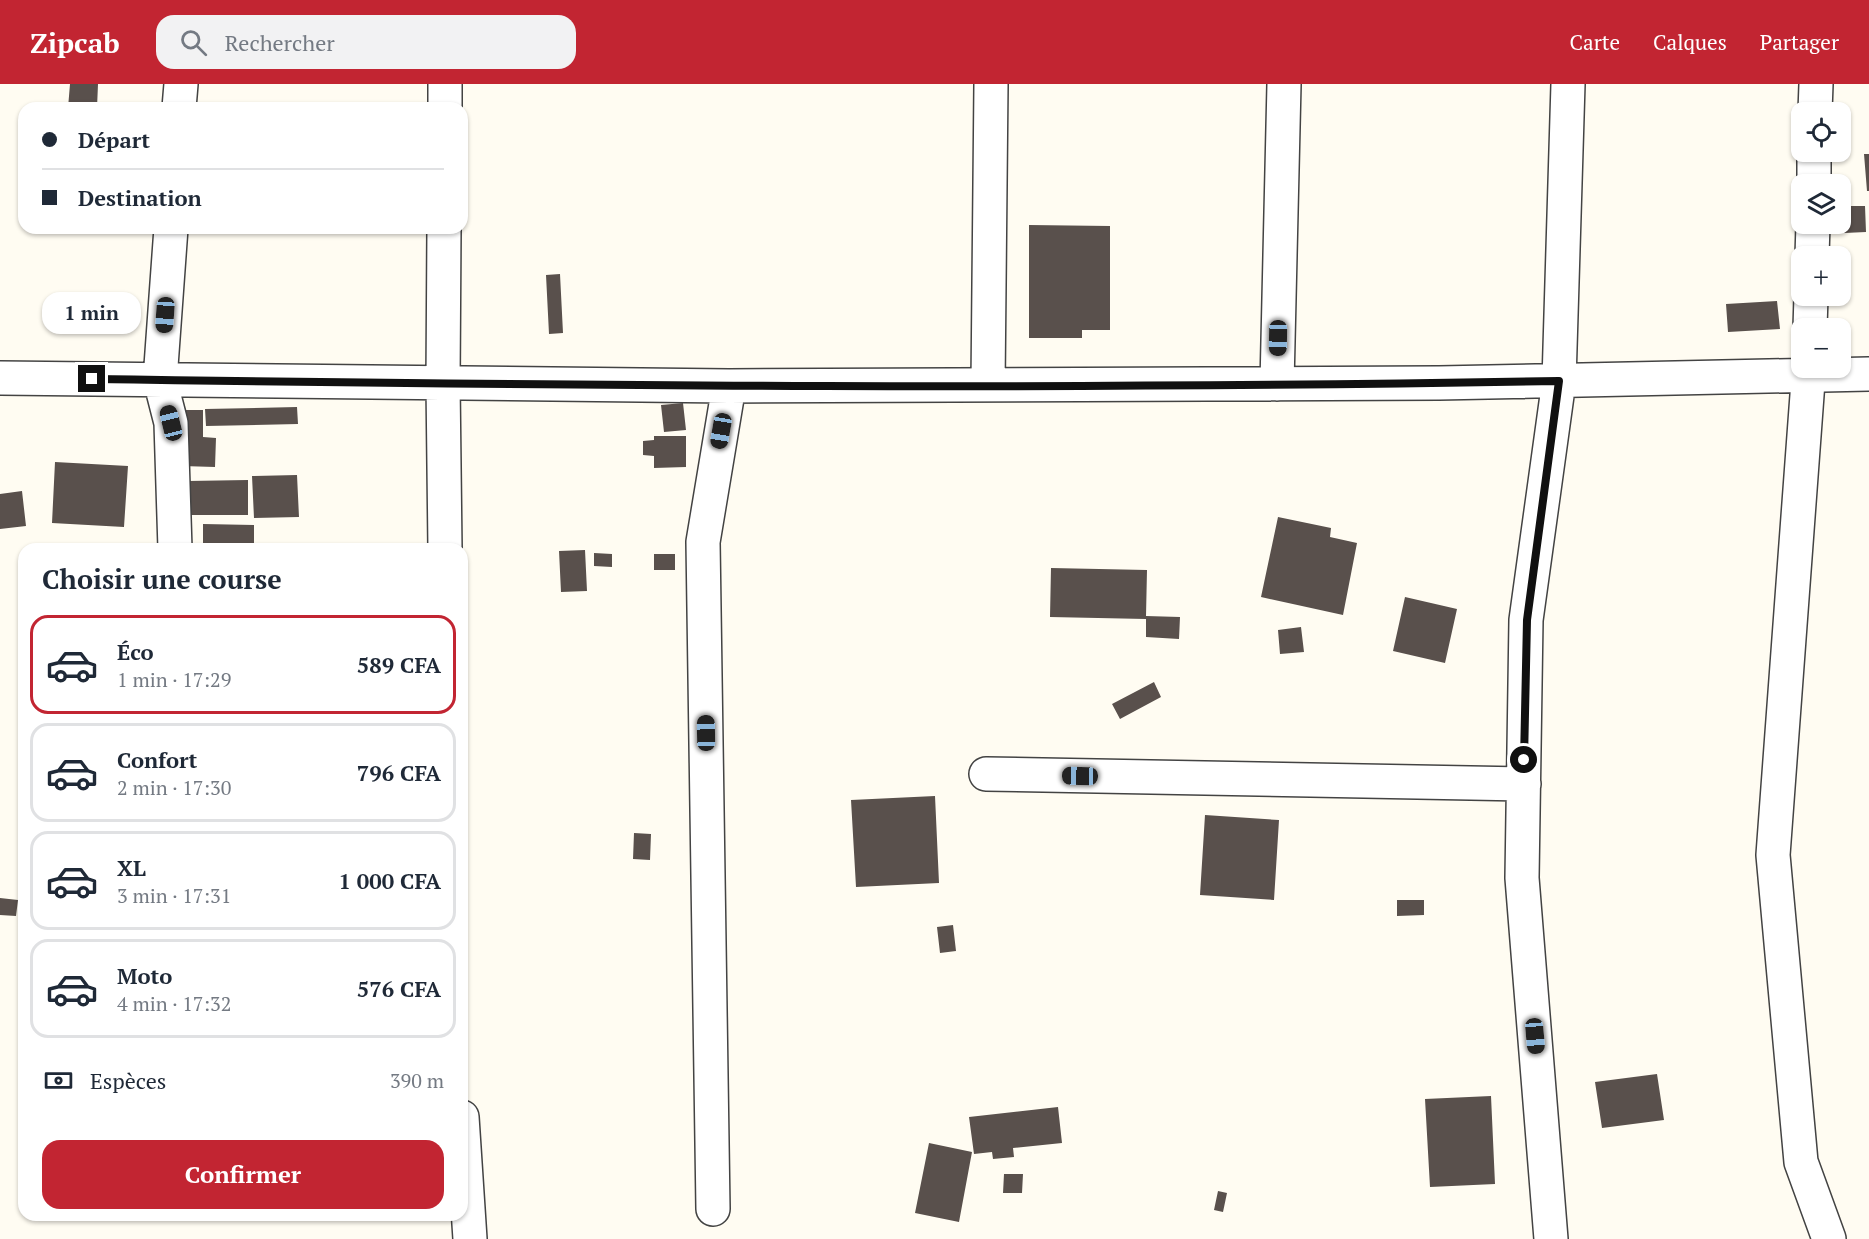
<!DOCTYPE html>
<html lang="fr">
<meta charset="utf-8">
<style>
:root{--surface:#fff;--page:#f2f2f3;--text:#1f2937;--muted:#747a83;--line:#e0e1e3;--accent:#c22532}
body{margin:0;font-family:"PT Serif",serif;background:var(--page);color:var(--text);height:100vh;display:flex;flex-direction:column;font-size:22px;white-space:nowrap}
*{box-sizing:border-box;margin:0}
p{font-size:20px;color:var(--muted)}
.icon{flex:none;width:33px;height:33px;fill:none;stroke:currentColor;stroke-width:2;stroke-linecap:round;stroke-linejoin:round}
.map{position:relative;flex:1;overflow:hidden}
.side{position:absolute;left:18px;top:459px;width:450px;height:678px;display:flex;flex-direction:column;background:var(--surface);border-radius:18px;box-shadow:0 2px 4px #0004}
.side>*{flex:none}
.top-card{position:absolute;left:18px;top:18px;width:450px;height:132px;border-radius:18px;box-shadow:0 2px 4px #0004;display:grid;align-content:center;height:132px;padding:0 24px;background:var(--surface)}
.controls{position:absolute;left:1791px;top:18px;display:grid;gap:12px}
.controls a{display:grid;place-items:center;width:60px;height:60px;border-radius:12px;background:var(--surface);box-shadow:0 2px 4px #0004;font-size:30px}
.end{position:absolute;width:27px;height:27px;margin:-14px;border:8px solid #101010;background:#fff;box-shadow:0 0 0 3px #fff}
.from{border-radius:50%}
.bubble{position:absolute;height:42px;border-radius:18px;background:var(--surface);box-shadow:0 2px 4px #0004;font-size:20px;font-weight:700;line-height:42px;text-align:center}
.car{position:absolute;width:18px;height:36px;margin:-18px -9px;border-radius:8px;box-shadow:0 0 4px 2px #0007;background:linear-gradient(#222 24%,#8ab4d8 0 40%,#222 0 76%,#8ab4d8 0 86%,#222 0)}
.top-card b{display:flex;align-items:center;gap:21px;height:57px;font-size:22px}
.top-card b+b{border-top:2px solid var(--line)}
.top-card i{width:15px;height:15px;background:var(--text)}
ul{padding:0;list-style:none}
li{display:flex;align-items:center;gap:18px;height:99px;margin:0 12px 9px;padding:0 12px;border:3px solid var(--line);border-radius:18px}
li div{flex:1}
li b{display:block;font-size:22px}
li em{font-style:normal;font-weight:700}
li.current{border-color:var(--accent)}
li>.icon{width:54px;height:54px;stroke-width:1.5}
h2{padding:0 24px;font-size:27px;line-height:72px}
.pay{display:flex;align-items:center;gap:15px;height:66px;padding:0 24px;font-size:22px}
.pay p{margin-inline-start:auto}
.action{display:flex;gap:12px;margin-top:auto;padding:12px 24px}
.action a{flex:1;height:69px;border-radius:18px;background:var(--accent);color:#fff;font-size:24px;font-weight:700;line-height:69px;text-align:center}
header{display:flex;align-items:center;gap:36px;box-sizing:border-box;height:84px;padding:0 30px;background:var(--accent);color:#fff}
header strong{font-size:28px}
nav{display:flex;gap:33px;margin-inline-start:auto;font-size:21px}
.search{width:420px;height:54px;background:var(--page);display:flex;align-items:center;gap:15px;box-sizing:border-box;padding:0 21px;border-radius:18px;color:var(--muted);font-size:22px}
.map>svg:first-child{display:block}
.building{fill:#59504c}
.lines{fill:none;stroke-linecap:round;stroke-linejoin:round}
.minor-casing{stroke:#434343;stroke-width:36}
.minor{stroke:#fff;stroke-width:33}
.route{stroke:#101010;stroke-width:8}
</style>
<header>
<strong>Zipcab</strong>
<div class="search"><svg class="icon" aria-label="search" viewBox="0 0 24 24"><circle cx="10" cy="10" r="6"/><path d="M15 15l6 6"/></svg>Rechercher</div>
<nav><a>Carte</a><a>Calques</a><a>Partager</a></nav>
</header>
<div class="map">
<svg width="1869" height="1155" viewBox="0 0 1869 1155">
<rect width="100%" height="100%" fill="#fffcf2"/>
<!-- building -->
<path class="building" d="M70,0H98L97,24H68Z
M1864,70H1869V107H1867Z
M1840,122H1865L1866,148L1823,150V140H1840Z
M1029,141L1110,142V246H1082V254H1029Z
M560,190L563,249L549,250L546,191Z
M1777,217L1780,245L1728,248L1726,220Z
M683,319L686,346L664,348L661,321Z
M297,323L298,340L206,342L205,325Z
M182,326H203V353L216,354L215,383L182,382Z
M654,352H686V383L654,384V372L643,371V357L654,356Z
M55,378L128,382L124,443L52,439Z
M297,391L299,433L254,434L252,392Z
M248,396V431H188V397Z
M22,407L26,442L0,445V410Z
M1278,433L1331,444L1330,453L1357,459L1343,531L1261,513Z
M203,440L254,441V460L272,461V465H209L203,463Z
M585,466L587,507L561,508L559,467Z
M594,469L612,470V483L594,482Z
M654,470H675V486H654Z
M1051,484L1147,486L1146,532L1180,533L1179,555L1146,553V535L1050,533Z
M1405,513L1457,525L1445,579L1393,567Z
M1301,543L1304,568L1280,570L1278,546Z
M1154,598L1161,613L1120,635L1112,620Z
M935,712L939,799L856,803L851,716Z
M1205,731L1279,736L1274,816L1200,811Z
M634,749L651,750L650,776L633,775Z
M0,814L18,816L16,832L0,831Z
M1397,816H1424V831L1397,832Z
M953,841L956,867L940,869L937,843Z
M1657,990L1664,1036L1602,1044L1595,998Z
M1491,1012L1495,1100L1430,1103L1425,1015Z
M1058,1023L1062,1059L1013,1064L1014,1073L993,1075L992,1068L974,1070L969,1033Z
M929,1059L972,1068L959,1138L915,1129Z
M1004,1090H1023L1022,1109H1003Z
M1218,1107L1227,1109L1223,1128L1214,1126Z"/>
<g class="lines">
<defs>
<path id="minor" d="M179,24L181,0
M445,24V0
M1815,28L1816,0
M1814,100V68
M171,144L160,296L171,339L175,465
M444,144L443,299L445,465
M1812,172L1813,140
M1810,244L1811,212
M1809,284L1773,771L1801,1078L1829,1155
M0,294L729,302L1439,299L1869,290
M1277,300L1284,0
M988,301L991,0
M986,690L1524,700
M462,1033L470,1155
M713,1125L703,458L729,302
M1551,1155L1522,794L1526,536L1559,297L1568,0"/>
</defs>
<!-- minor casing -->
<use href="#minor" class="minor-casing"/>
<!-- minor -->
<use href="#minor" class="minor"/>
</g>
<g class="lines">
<!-- route -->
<path class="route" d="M92,295C581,302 1070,306 1559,297L1527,536L1524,676"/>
</g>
</svg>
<div class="controls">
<a><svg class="icon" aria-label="locate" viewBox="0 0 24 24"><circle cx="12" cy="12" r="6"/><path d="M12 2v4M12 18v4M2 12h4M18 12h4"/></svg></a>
<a><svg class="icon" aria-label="layers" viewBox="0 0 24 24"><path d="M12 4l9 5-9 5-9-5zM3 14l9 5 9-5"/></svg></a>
<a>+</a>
<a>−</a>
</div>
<i class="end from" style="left:1524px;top:676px"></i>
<i class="end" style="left:92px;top:295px"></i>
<div class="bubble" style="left:42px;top:208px;width:99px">1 min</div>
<i class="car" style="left:165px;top:231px;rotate:184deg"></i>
<i class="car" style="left:1278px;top:254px;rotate:181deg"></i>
<i class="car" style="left:171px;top:339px;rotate:346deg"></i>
<i class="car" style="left:721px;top:347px;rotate:190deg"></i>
<i class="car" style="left:706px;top:649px;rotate:359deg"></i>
<i class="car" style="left:1080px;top:692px;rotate:271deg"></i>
<i class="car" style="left:1535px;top:952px;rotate:175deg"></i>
<div class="top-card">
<b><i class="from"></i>Départ</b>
<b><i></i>Destination</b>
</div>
<section class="side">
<h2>Choisir une course</h2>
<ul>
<li class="current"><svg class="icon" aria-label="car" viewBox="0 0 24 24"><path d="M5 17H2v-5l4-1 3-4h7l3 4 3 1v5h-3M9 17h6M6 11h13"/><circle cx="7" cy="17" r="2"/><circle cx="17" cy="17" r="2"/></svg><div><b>Éco</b><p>1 min · 17:29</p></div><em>589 CFA</em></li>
<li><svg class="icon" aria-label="car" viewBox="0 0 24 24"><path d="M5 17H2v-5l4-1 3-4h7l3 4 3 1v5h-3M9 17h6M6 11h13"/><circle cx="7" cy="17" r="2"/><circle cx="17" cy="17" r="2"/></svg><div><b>Confort</b><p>2 min · 17:30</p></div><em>796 CFA</em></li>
<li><svg class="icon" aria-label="car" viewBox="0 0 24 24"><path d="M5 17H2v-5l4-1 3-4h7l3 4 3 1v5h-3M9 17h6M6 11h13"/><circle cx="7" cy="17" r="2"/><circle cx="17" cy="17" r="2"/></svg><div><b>XL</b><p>3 min · 17:31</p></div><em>1 000 CFA</em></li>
<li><svg class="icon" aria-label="car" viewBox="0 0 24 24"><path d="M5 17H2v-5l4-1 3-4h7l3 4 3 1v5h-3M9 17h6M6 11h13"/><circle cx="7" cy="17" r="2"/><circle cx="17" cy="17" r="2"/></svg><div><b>Moto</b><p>4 min · 17:32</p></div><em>576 CFA</em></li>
</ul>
<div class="pay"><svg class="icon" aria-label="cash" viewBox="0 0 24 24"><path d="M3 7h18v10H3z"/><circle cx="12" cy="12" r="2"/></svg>Espèces<p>390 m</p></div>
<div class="action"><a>Confirmer</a></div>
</section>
</div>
